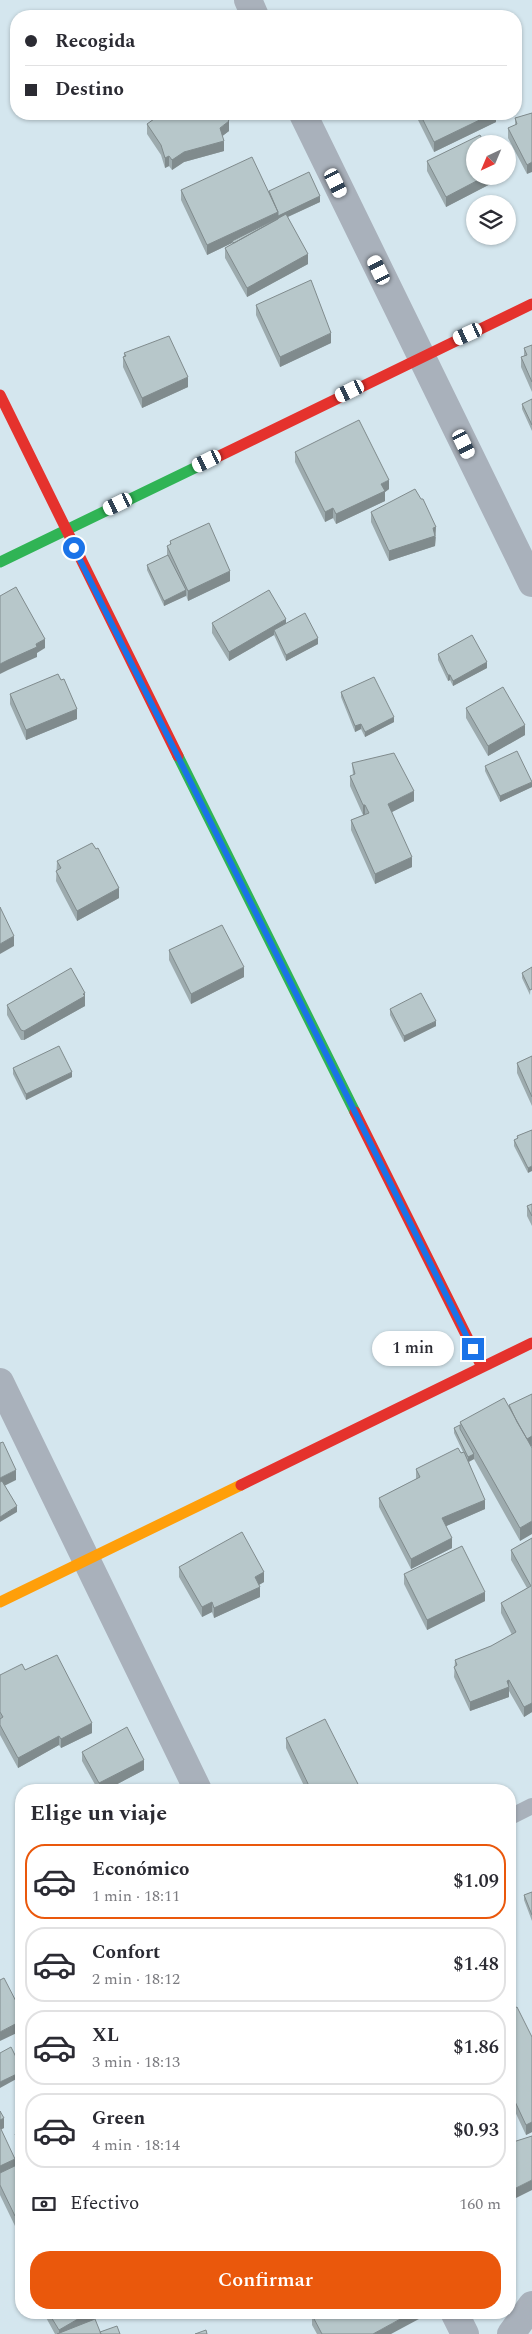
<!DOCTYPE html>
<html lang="es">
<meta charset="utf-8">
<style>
:root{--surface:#fff;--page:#f7f7f7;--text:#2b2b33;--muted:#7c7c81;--line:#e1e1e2;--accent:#ea580c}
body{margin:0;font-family:Spectral,serif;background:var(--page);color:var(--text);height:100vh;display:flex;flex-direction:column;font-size:19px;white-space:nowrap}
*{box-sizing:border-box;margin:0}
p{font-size:16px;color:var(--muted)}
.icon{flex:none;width:28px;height:28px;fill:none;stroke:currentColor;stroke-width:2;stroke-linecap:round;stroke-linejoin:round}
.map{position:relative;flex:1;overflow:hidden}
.side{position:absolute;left:15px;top:1784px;width:501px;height:535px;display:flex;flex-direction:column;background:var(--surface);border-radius:20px;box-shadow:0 1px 4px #0004}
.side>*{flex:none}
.guide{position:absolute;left:10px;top:10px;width:512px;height:110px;border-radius:20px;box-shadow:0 1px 4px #0004;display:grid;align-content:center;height:110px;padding:0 15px;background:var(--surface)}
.needle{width:32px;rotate:224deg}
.buttons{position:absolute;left:466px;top:135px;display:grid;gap:10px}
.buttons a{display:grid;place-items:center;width:50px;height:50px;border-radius:50%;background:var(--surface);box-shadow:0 1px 4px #0004;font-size:25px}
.end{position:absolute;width:22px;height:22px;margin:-11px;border:6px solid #1a73e8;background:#fff;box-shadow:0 0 0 2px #fff}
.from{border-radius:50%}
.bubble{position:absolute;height:35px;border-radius:18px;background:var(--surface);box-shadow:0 1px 4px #0004;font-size:16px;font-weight:600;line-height:35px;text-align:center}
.car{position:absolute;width:15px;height:30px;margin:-15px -8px;border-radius:6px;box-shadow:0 0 4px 1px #0007;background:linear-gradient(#fff 24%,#345 0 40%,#fff 0 76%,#345 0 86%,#fff 0)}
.guide b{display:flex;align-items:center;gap:18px;height:48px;font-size:19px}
.guide b+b{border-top:1px solid var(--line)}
.guide i{width:12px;height:12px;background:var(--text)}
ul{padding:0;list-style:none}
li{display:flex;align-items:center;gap:15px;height:75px;margin:0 10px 8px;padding:0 5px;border:2px solid var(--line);border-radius:20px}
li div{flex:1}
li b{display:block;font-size:19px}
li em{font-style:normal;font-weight:600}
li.current{border-color:var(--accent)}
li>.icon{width:45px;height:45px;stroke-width:1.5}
h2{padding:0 15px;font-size:22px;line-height:60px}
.pay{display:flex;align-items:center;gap:12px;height:55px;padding:0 15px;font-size:19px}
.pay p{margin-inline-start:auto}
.cta{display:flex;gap:10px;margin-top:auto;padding:10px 15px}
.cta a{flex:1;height:58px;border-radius:20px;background:var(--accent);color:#fff;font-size:20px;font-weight:600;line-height:58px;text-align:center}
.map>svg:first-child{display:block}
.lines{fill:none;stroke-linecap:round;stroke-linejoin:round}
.lane{stroke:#a9b1bb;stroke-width:16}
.street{stroke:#a9b1bb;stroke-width:28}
.fast{stroke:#30b455;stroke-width:11}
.slow{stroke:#ff9f0a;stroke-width:11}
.jam{stroke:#e5322d;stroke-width:11}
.wall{fill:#9dabae}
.shaded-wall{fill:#808b8d}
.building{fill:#b7c7ca;stroke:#808b8d}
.route{stroke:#1a73e8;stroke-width:6}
</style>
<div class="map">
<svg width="532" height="2334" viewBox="0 0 532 2334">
<rect width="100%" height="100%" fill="#d4e6ee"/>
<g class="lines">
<!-- lane -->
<path class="lane" d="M510,1817L532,1806"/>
<!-- street -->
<path class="street" d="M248,0L255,16
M303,114L532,583
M0,1382L198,1790
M454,2312L465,2334
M511,2334L532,2305"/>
<!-- fast -->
<path class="fast" d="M0,562L211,460
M178,756L355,1112"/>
<!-- slow -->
<path class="slow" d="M0,1602L241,1485"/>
<!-- jam -->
<path class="jam" d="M0,395L178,756
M211,460L532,304
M355,1112L482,1367
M241,1485L532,1343"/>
</g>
<!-- wall -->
<path class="wall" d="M532,113L527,174L508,138V128L515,125V118Z
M415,114H496V122L434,152Z
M153,115L229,131L222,136L224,151L184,162L172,170L169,166L165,168L161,155L147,134V124L153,120Z
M427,161L498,176V180L446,207L427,171Z
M181,190L269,191L320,202L288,217L308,264L247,297L225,258V248L232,244V243L207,255L181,200Z
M256,305L331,343L280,367L256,315Z
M532,345V392L521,367V357L524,356V348Z
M124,353L188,387L142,408L123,367V357L124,356Z
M532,399V431L522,409V404Z
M295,452L389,489L385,492V501L336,524L333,518L325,522L295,462Z
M371,512L436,537L435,546L389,561L371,522Z
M170,541L230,581L188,601L186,595L164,606L147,570V565L167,556V546L170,545Z
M212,623H286L318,644L286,661L274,635L229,661L212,633Z
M438,654L487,668L453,686L450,680L448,681L438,660Z
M61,680L77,719L26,740L10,704V694Z
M341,692L394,722L365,737L361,729L355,732L341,697Z
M466,708L525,735L488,756L466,718Z
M352,763L414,801L392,812L412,867L375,884L351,830V820L363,815L350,786V776L353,775Z
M485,766L532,787L500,802L485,771Z
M57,861L119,898L77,921L56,881Z
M169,950L244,977L191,1004L169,960Z
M532,967L530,995L522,978V973Z
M85,1003V1006L24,1040H21L7,1015V1005Z
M390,1009L436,1026L404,1042L390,1015Z
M532,1056V1106L517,1073V1063Z
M13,1068L72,1077L26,1100L13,1074Z
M532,1130L528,1173L514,1146V1140L517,1139V1136Z
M532,1204V1226L527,1216V1206Z
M532,1394V1446L531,1447L520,1541L474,1459L469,1462L485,1509L446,1526L452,1548L411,1569L379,1507V1498L416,1479V1469L463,1452L454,1433V1428L460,1425V1422L509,1408V1405Z
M532,1538V1712L524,1717L509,1691V1697L470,1711L454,1677L455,1660L491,1646L512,1635L501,1613V1603L527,1588L511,1560V1550Z
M179,1567L264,1582L259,1585L260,1597L214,1618L212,1612L202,1617L179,1577Z
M404,1574L485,1601L427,1630L404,1584Z
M25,1670L92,1733L61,1748L59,1745L18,1768L0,1735V1675Z
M286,1738L361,1790H306L286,1748Z
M82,1752L144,1770L106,1790H98L82,1761Z
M21,1873V1889L18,1884V1875Z
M532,1892V1921L524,1900V1895Z
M510,2010L532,2037V2132L526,2135L510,2101Z
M0,2111L4,2128L1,2129L15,2166L21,2163V2223L15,2226L0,2195Z
M21,2130V2151L15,2139V2134Z
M532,2136L514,2199L510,2191V2143Z
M21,2259V2276L18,2271V2261Z
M43,2312H94V2320L100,2332L120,2334H55Z
M312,2315L391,2334H317L312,2325Z"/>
<!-- shaded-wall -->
<path class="shaded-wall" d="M492,114H496V122L434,152V142Z
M229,121V131L220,138V128Z
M224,141V151L184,162L172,170V160L184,152Z
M169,156V166L165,168V158Z
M532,162V172L527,174V165Z
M486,176H498V180L446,207V197Z
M320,196V202L233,242L232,241V243L207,255V245L278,212Z
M308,254V264L247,297V288Z
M331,333V343L280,367V357Z
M188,377V387L142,408V398Z
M389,480V489L385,492V501L336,524V514L381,484Z
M333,508V518L325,522V512Z
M436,527L435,546L389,561V551Z
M230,571V581L188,601V591Z
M186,590V596L164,606V601Z
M286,619V629L274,630V635L229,661V652Z
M318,638V644L286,661V655Z
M45,639V648L37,653V657L8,670L0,674V664Z
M487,662V668L453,686V681Z
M448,675H450V680L448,681Z
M77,709V719L26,740V730Z
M394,717V722L365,737V732Z
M361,724V729L355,732V726Z
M525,725V735L488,756V746Z
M532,782V787L500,802V796Z
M414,791V801L388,814V804Z
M363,805H365V815H363Z
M412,857V867L375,884V874Z
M119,888V898L77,921V911Z
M14,936V946L0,954V944Z
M244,967V977L191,1004V994Z
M85,993V1006L24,1040V1031Z
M436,1021V1026L404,1042V1036Z
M72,1072V1077L26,1100V1094Z
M532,1166V1171L528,1173V1168Z
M532,1436V1446L525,1449V1439Z
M474,1454V1459L468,1462V1457Z
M16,1470V1480L0,1488V1478Z
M485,1500V1509L442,1528V1518Z
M17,1506V1512L0,1522V1517Z
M532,1521V1534L520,1541V1528Z
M452,1538V1548L411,1569V1559Z
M264,1572V1582L255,1587V1577Z
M260,1587V1597L214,1618V1608Z
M485,1592V1601L427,1630V1620Z
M212,1602V1612L202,1617V1607Z
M509,1680V1697L470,1711V1702Z
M532,1703V1712L524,1717V1707Z
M92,1723V1733L61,1748V1739Z
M59,1736V1745L18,1768V1758Z
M144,1760V1770L106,1790H99V1783Z
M21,2021V2031L0,2041V2032Z
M21,2072V2077L20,2075V2077L0,2088V2082Z
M4,2118V2128L0,2130V2120Z
M532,2122V2132L526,2135V2125Z
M15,2159V2169L0,2176V2166Z
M532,2180V2190L514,2199V2189Z
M21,2213V2223L15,2226V2216Z
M90,2312H94V2320L59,2334V2330Z
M413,2312H432L391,2334H373Z"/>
<!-- building -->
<path class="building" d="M532,113V162L527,165L508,128L517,124L515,118Z
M156,114H224L229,121L220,128L224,141L184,152L172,160L169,156L165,158L161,145L147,124L154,119L153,115Z
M420,114H492L434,142Z
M480,135L485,144H475V176H486L446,197L427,161Z
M252,157L278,212L207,245L181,190Z
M309,172L320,196L278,216V212L269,191Z
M286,214L308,254L247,288L225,248Z
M278,218V219L234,243L232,241Z
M311,280L331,333L280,357L256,305Z
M169,336L188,377L142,398L123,357L126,356L124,353Z
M532,345V382L521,357L527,355L524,348Z
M532,399V425L522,404Z
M359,420L389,480L381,484L385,491L336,514L333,508L325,512L295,452Z
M415,489L421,499H423L436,527L433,528L435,536L389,551L371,512Z
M209,523L230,571L188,591L167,546L171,544L170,541Z
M168,555L186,590L164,601L147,565Z
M16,587L45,639L36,644L37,647L8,660L0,664V596Z
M269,590L286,619L229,652L212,623Z
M305,613L318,638L286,655L274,630Z
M472,635L487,662L453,681L450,675H448L438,654Z
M58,674L61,680L64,679L77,709L26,730L10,694Z
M374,677L394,717L365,732L361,724L355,726L341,692Z
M503,687L525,725L488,746L466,708Z
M517,751L532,782L500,796L485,766Z
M394,753L414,791L388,804L412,857L375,874L351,820L369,813L365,805H363L350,776L355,774L352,763Z
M92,843L96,849L98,848L119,888L77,911L56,871L61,868L57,861Z
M0,907L14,936L0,944Z
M222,925L244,967L191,994L169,950Z
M532,967V989L530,990L522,973Z
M71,968L85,993L83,994L85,996L24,1031L21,1030L7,1005Z
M421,993L436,1021L404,1036L390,1009Z
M59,1046L72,1072L26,1094L13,1068Z
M532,1056V1097L517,1063Z
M532,1130V1166L528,1168L514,1140L518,1138L517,1136Z
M532,1204V1216L527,1206Z
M532,1394V1436L527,1439L517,1422L509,1405Z
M504,1398L532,1448V1521L520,1528L460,1422Z
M460,1425V1429L474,1454L468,1457L454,1428Z
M3,1442L16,1470L0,1478V1443Z
M458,1448L461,1453L464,1452L485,1500L442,1518L452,1538L411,1559L379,1498L420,1477L416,1469Z
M2,1481L17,1506L0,1517V1482Z
M242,1532L264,1572L255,1577L260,1587L214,1608L212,1602L202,1607L179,1567Z
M532,1538V1703L524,1707L509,1680L507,1681L509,1687L470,1702L454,1667L457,1665L455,1660L491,1646L516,1632L501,1603L531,1586L511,1550Z
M462,1546L485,1592L427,1620L404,1574Z
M57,1655L92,1723L61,1739L59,1736L18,1758L0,1725V1719L3,1717L0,1712V1675L22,1664L25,1670Z
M325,1719L361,1790H311L286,1738Z
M127,1727L144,1760L99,1783L82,1752Z
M21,1873V1880L18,1875Z
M532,1892V1915L524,1895Z
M4,1978L21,2011V2021L0,2032V1980Z
M517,2007L532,2037V2122L526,2125L510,2091V2010Z
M11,2047L21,2067V2072L0,2082V2053Z
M0,2111L4,2118L0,2120Z
M0,2127L15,2159L0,2166Z
M21,2130V2146L15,2134Z
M532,2136V2180L514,2189L510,2181V2143Z
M21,2163V2213L15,2216L0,2185V2173Z
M21,2259V2267L18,2261Z
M48,2312H90L59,2330Z
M317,2312H413L373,2334H322L312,2315Z
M95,2319L101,2334H57Z
M117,2326L120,2334H101L100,2332Z
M206,2330L207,2334H195Z"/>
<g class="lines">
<!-- route -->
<path class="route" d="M74,548L473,1349"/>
</g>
</svg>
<div class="buttons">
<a><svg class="needle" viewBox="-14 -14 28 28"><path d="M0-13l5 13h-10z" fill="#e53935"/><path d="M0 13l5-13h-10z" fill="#7c7c81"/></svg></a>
<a><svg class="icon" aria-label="layers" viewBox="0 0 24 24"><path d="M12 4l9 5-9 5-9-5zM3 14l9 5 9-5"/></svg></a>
</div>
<i class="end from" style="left:74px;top:548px"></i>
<i class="end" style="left:473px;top:1349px"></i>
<div class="bubble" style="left:372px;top:1331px;width:82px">1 min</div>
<i class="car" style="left:336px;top:183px;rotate:154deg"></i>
<i class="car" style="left:379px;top:270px;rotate:334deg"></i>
<i class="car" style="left:468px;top:334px;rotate:245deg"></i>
<i class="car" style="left:350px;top:391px;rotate:244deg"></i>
<i class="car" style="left:464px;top:444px;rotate:154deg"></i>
<i class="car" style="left:207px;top:461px;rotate:244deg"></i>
<i class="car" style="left:118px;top:504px;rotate:244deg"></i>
<div class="guide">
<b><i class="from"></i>Recogida</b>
<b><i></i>Destino</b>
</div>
<section class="side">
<h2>Elige un viaje</h2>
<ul>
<li class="current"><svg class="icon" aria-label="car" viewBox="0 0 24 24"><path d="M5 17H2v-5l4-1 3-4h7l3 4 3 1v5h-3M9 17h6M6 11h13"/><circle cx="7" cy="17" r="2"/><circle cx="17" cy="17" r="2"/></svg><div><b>Económico</b><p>1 min · 18:11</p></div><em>$1.09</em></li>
<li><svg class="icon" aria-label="car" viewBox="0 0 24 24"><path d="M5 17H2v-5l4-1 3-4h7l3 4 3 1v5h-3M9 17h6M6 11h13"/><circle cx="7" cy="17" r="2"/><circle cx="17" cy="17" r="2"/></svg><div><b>Confort</b><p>2 min · 18:12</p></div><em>$1.48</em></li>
<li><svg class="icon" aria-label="car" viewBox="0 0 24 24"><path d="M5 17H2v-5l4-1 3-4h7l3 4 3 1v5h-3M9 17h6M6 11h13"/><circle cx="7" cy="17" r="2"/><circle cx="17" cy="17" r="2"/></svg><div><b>XL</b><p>3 min · 18:13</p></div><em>$1.86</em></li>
<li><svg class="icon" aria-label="car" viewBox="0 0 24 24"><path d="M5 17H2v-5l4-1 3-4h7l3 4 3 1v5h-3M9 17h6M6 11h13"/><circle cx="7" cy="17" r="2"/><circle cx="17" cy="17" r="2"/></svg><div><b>Green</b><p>4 min · 18:14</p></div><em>$0.93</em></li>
</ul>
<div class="pay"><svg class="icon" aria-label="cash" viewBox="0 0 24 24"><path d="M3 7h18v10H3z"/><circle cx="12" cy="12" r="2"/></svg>Efectivo<p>160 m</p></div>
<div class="cta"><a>Confirmar</a></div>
</section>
</div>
